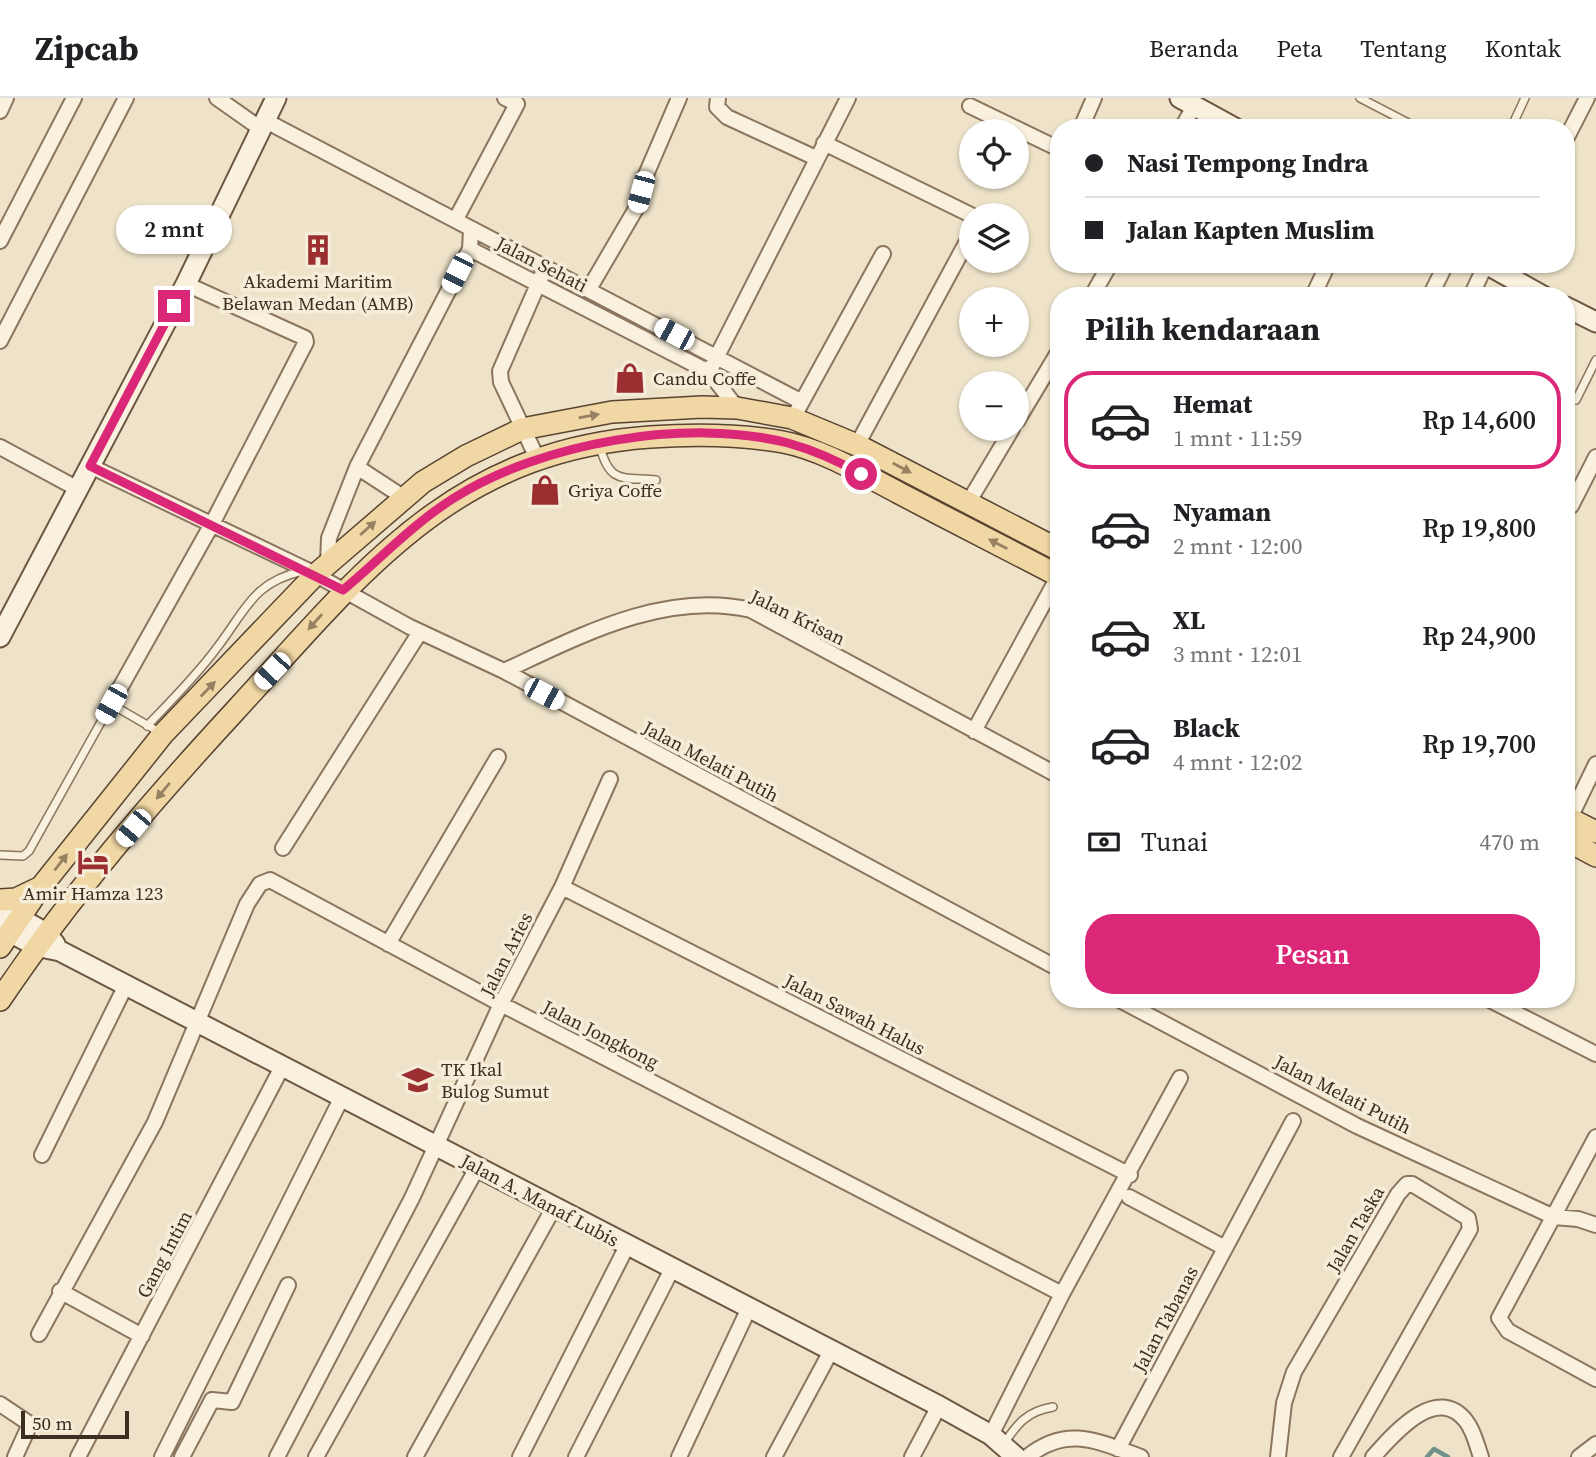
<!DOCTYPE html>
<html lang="id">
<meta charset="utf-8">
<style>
:root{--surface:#fff;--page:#f6f6f6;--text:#202124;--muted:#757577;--line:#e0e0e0;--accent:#db2777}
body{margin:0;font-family:"Source Serif 4",serif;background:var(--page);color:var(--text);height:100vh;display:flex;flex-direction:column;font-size:26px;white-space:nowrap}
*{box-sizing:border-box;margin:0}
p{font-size:23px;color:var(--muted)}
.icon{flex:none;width:38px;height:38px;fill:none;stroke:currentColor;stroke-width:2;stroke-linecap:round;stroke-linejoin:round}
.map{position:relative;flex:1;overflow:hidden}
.details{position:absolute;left:1050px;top:189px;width:525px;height:721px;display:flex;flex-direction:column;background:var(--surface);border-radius:28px;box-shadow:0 2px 5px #0004}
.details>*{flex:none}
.hud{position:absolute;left:1050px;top:21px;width:525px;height:154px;border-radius:28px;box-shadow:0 2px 5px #0004;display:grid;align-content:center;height:154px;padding:0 35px;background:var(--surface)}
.tools{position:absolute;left:959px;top:21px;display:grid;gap:14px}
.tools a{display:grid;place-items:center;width:70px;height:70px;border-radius:50%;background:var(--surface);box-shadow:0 2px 5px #0004;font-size:35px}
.scale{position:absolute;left:21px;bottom:18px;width:108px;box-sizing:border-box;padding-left:7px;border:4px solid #3c2d21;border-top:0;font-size:19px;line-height:24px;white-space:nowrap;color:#3c2d21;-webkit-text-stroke:5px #f6edd9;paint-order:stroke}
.end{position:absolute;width:32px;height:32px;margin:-16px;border:9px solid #db2777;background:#fff;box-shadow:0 0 0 4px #fff}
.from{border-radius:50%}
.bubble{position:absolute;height:49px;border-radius:24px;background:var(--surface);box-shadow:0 2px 5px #0004;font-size:23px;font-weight:600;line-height:49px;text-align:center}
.car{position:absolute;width:21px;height:42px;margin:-21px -10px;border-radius:9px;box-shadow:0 0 5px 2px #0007;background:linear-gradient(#fff 24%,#345 0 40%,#fff 0 76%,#345 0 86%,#fff 0)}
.hud b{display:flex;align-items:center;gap:24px;height:66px;font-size:26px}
.hud b+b{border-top:2px solid var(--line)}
.hud i{width:18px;height:18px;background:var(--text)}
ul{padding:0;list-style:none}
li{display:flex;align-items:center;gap:21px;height:98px;margin:0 14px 10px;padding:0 21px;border:4px solid transparent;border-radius:28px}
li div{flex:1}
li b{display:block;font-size:26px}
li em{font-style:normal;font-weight:600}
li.on{border-color:var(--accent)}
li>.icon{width:63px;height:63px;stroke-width:1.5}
h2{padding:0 35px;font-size:32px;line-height:84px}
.pay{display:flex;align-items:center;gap:18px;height:77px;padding:0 35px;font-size:26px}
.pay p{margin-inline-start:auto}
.primary-button{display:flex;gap:14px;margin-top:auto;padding:14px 35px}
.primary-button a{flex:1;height:80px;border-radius:28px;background:var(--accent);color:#fff;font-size:28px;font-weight:600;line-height:80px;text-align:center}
header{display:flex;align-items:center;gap:42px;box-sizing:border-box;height:98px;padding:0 35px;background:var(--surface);border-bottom:2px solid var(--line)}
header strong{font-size:33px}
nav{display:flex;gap:38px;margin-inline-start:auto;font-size:24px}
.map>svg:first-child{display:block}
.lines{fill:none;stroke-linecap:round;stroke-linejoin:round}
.stream{stroke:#709289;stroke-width:4.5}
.lane-casing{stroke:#8b755e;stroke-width:10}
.street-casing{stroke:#8b755e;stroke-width:18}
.secondary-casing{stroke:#6d5641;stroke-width:23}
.primary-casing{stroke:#594331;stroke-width:24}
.lane{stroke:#f9f0dd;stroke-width:7}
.street{stroke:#f9f0dd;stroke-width:14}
.secondary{stroke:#f9f0dd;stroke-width:19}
.primary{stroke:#f0d7a3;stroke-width:21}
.oneway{fill:#968262}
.route{stroke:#db2777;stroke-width:9}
.labels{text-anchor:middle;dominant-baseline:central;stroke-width:7;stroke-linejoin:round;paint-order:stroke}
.street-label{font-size:19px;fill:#3c2d21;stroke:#f6edd9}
.poi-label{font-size:19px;fill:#3c2d21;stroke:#f6edd9;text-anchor:start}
</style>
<header>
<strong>Zipcab</strong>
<nav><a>Beranda</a><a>Peta</a><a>Tentang</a><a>Kontak</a></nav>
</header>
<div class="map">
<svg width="1596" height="1359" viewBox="0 0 1596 1359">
<rect width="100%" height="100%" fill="#eee3c9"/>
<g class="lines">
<!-- stream -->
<path class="stream" d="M1427,1359L1434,1351L1448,1359"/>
<defs>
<path id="lane" d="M1360,0L1418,30
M1511,30L1525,0
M1576,302L1596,262
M600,349C610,386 622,379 656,382
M147,628C171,603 196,578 216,551C245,514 252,484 303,473
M0,757L23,758L29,753L111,606L159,634
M1003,1347C1017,1326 1027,1313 1053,1309"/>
<path id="street" d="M217,0L261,31
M718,0L717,9L727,19L816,60
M970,8L1059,51
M0,13L6,0
M264,22L802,304
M1081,30L1094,0
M1182,30L1194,8
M1566,41L1587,0
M824,45L971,117
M456,121L517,6L505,0
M0,143L74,0
M470,151L709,274
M589,191L637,109L645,79L679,0
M1092,198L1110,166
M1313,198L1328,166
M1430,198L1446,166
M1471,198L1486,166
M0,243L126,0
M737,310L709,274L848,0
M798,311L883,156
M1017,323L1059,253
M857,347L971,136
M0,349L78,391
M537,360L501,284L500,273L542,177
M90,368L307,472L410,529L504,573L1059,871
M357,369L403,399
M968,405L1012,331
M1571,408L1596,359
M328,466L329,440L357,369L470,151L471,131
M504,573C580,538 665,492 751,512L1059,678
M111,606L212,426L306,244L305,240L186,186
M974,633L1059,477
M1570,720L1596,666
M283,750L420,534
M562,789L1130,1077
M388,846L498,659
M1118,901L1357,1028L1554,1119L1578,1121L1596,1127
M1488,901L1596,956
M1596,1039L1499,1220L1508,1233L1596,1281
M42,1057L126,887
M1129,1099L1225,1150
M60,1193L142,1238
M39,1236L155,1024L247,806L260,786L270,782L501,906L1062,1196
M0,1306L30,1326L15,1359
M991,1337L1062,1196L1180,980
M1118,1351L1293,1023
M78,1359L282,969
M162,1359L341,1001
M182,1359L212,1302L232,1304L288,1187
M277,1359L412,1100L501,906L562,789L610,681
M316,1359L477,1070
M415,1359L553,1111
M520,1359L627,1148
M576,1359L672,1171
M679,1359L749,1210
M774,1359L831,1253
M912,1359L939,1308
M1027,1359C1067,1327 1097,1343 1141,1359
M1278,1359L1284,1305L1294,1274L1398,1096L1407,1086H1412L1468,1120L1470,1131L1341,1359
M1373,1359C1393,1337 1436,1285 1466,1323C1474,1333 1477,1348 1481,1359
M1579,1359L1596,1346"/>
<path id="secondary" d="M1180,0L1235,30
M1486,166L1543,198
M1566,209L1596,224
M0,539L186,186L276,0
M0,809L46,835L55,846
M0,829L36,848L60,853L939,1308L991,1337L1016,1359"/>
<path id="primary" d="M1566,719L1596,734
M1566,742L1596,758
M0,802L16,801L41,789
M0,849L37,794L163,636L315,477L423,384L466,358L522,331L612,314L702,309L737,310L792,320L857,347L1059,452
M0,902C69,799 151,704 235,613C360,477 451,353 650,339C696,336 738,336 783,344C824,352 862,376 899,395C952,423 1005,450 1059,478"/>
</defs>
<!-- lane casing -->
<use href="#lane" class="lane-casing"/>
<!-- street casing -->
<use href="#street" class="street-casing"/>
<!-- secondary casing -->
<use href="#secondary" class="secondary-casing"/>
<!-- primary casing -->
<use href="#primary" class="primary-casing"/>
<!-- lane -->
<use href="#lane" class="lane"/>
<!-- street -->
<use href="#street" class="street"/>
<!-- secondary -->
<use href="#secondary" class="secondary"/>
<!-- primary -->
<use href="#primary" class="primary"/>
</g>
<!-- one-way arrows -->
<defs><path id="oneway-solid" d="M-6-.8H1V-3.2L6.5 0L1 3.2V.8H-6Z" transform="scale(1.75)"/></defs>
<g class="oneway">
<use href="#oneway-solid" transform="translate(589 318) rotate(-10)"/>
<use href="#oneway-solid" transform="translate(902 370) rotate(28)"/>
<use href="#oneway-solid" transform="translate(368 430) rotate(-42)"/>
<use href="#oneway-solid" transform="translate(998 446) rotate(-153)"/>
<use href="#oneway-solid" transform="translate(315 524) rotate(132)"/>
<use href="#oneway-solid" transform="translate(208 591) rotate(-46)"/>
<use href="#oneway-solid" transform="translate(163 693) rotate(130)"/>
<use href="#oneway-solid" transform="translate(61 764) rotate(-52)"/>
</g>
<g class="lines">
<!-- route -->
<path class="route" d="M174,208L90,368L343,492C379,462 414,425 454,400C541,345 687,319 788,345C813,352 838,363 861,376"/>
</g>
<!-- icons -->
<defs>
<symbol id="building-bare" viewBox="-9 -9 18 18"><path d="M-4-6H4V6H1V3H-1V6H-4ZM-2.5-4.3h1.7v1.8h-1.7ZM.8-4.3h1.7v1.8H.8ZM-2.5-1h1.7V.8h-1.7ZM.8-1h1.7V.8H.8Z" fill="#9a2e31" stroke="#f6edd9" stroke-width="2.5" paint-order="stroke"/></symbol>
<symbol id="shop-bare" viewBox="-9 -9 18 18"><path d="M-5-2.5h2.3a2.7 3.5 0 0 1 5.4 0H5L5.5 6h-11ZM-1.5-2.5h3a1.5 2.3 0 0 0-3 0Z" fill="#9a2e31" stroke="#f6edd9" stroke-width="2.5" paint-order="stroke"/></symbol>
<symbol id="hotel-bare" viewBox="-9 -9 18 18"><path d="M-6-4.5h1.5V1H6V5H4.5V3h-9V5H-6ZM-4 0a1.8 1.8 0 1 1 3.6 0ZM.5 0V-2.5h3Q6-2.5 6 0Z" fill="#9a2e31" stroke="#f6edd9" stroke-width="2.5" paint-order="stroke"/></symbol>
<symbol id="school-bare" viewBox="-9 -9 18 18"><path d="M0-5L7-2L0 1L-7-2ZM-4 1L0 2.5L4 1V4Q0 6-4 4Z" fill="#9a2e31" stroke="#f6edd9" stroke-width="2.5" paint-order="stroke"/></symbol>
</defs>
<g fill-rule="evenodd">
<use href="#building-bare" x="296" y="130" width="44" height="44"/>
<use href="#shop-bare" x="608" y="258" width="44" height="44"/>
<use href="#shop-bare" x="523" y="370" width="44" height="44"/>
<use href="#hotel-bare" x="71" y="742" width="44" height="44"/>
<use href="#school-bare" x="396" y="960" width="44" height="44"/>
</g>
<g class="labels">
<!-- street labels -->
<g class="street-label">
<text transform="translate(542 166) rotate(27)">Jalan Sehati</text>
<text transform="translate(798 519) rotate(26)">Jalan Krisan</text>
<text transform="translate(711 663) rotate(28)">Jalan Melati Putih</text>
<text transform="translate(506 856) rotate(-63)">Jalan Aries</text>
<text transform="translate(855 916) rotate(27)">Jalan Sawah Halus</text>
<text transform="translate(601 936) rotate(27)">Jalan Jongkong</text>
<text transform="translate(1343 996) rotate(27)">Jalan Melati Putih</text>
<text transform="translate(540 1102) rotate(28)">Jalan A. Manaf Lubis</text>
<text transform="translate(1355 1131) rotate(-60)">Jalan Taska</text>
<text transform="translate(164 1156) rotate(-62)">Gang Intim</text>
<text transform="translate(1165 1221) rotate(-62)">Jalan Tabanas</text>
</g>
<!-- poi labels -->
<g class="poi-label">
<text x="318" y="183" text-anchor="middle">Akademi Maritim<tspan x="318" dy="22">Belawan Medan (AMB)</tspan></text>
<text x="653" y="280">Candu Coffe</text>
<text x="568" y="392">Griya Coffe</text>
<text x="93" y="795" text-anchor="middle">Amir Hamza 123</text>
<text x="441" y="971">TK Ikal<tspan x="441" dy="22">Bulog Sumut</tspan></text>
</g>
</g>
</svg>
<div class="tools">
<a><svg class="icon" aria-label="locate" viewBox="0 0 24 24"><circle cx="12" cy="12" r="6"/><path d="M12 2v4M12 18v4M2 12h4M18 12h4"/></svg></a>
<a><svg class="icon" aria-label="layers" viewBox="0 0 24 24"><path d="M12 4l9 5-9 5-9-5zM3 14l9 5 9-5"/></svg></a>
<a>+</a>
<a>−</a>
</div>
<div class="scale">50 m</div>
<i class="end from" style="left:861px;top:376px"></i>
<i class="end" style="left:174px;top:208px"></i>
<div class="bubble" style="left:116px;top:107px;width:116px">2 mnt</div>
<i class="car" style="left:641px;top:94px;rotate:195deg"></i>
<i class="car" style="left:457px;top:175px;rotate:207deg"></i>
<i class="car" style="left:674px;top:236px;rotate:298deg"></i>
<i class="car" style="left:272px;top:573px;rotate:223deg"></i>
<i class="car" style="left:544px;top:596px;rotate:118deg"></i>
<i class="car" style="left:111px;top:606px;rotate:209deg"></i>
<i class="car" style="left:133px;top:730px;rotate:220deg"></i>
<div class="hud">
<b><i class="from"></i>Nasi Tempong Indra</b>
<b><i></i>Jalan Kapten Muslim</b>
</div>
<section class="details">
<h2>Pilih kendaraan</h2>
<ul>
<li class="on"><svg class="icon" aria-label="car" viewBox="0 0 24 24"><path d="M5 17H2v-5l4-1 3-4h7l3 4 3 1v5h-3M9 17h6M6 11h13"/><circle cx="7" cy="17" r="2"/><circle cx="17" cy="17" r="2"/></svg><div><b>Hemat</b><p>1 mnt · 11:59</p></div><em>Rp 14,600</em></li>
<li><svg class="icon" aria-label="car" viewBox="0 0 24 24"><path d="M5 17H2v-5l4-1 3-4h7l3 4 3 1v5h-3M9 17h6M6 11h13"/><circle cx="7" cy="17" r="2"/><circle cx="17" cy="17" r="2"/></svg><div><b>Nyaman</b><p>2 mnt · 12:00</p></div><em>Rp 19,800</em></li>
<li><svg class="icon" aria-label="car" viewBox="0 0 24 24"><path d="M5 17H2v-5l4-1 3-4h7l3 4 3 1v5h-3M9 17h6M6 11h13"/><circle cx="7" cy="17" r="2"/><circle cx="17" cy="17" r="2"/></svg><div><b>XL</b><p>3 mnt · 12:01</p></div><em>Rp 24,900</em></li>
<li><svg class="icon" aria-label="car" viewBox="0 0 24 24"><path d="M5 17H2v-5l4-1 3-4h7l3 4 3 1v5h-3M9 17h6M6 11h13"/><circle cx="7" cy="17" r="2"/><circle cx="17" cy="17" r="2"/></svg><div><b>Black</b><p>4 mnt · 12:02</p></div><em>Rp 19,700</em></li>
</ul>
<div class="pay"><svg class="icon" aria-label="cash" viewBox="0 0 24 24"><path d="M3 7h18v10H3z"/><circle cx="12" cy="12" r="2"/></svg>Tunai<p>470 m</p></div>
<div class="primary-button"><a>Pesan</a></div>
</section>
</div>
